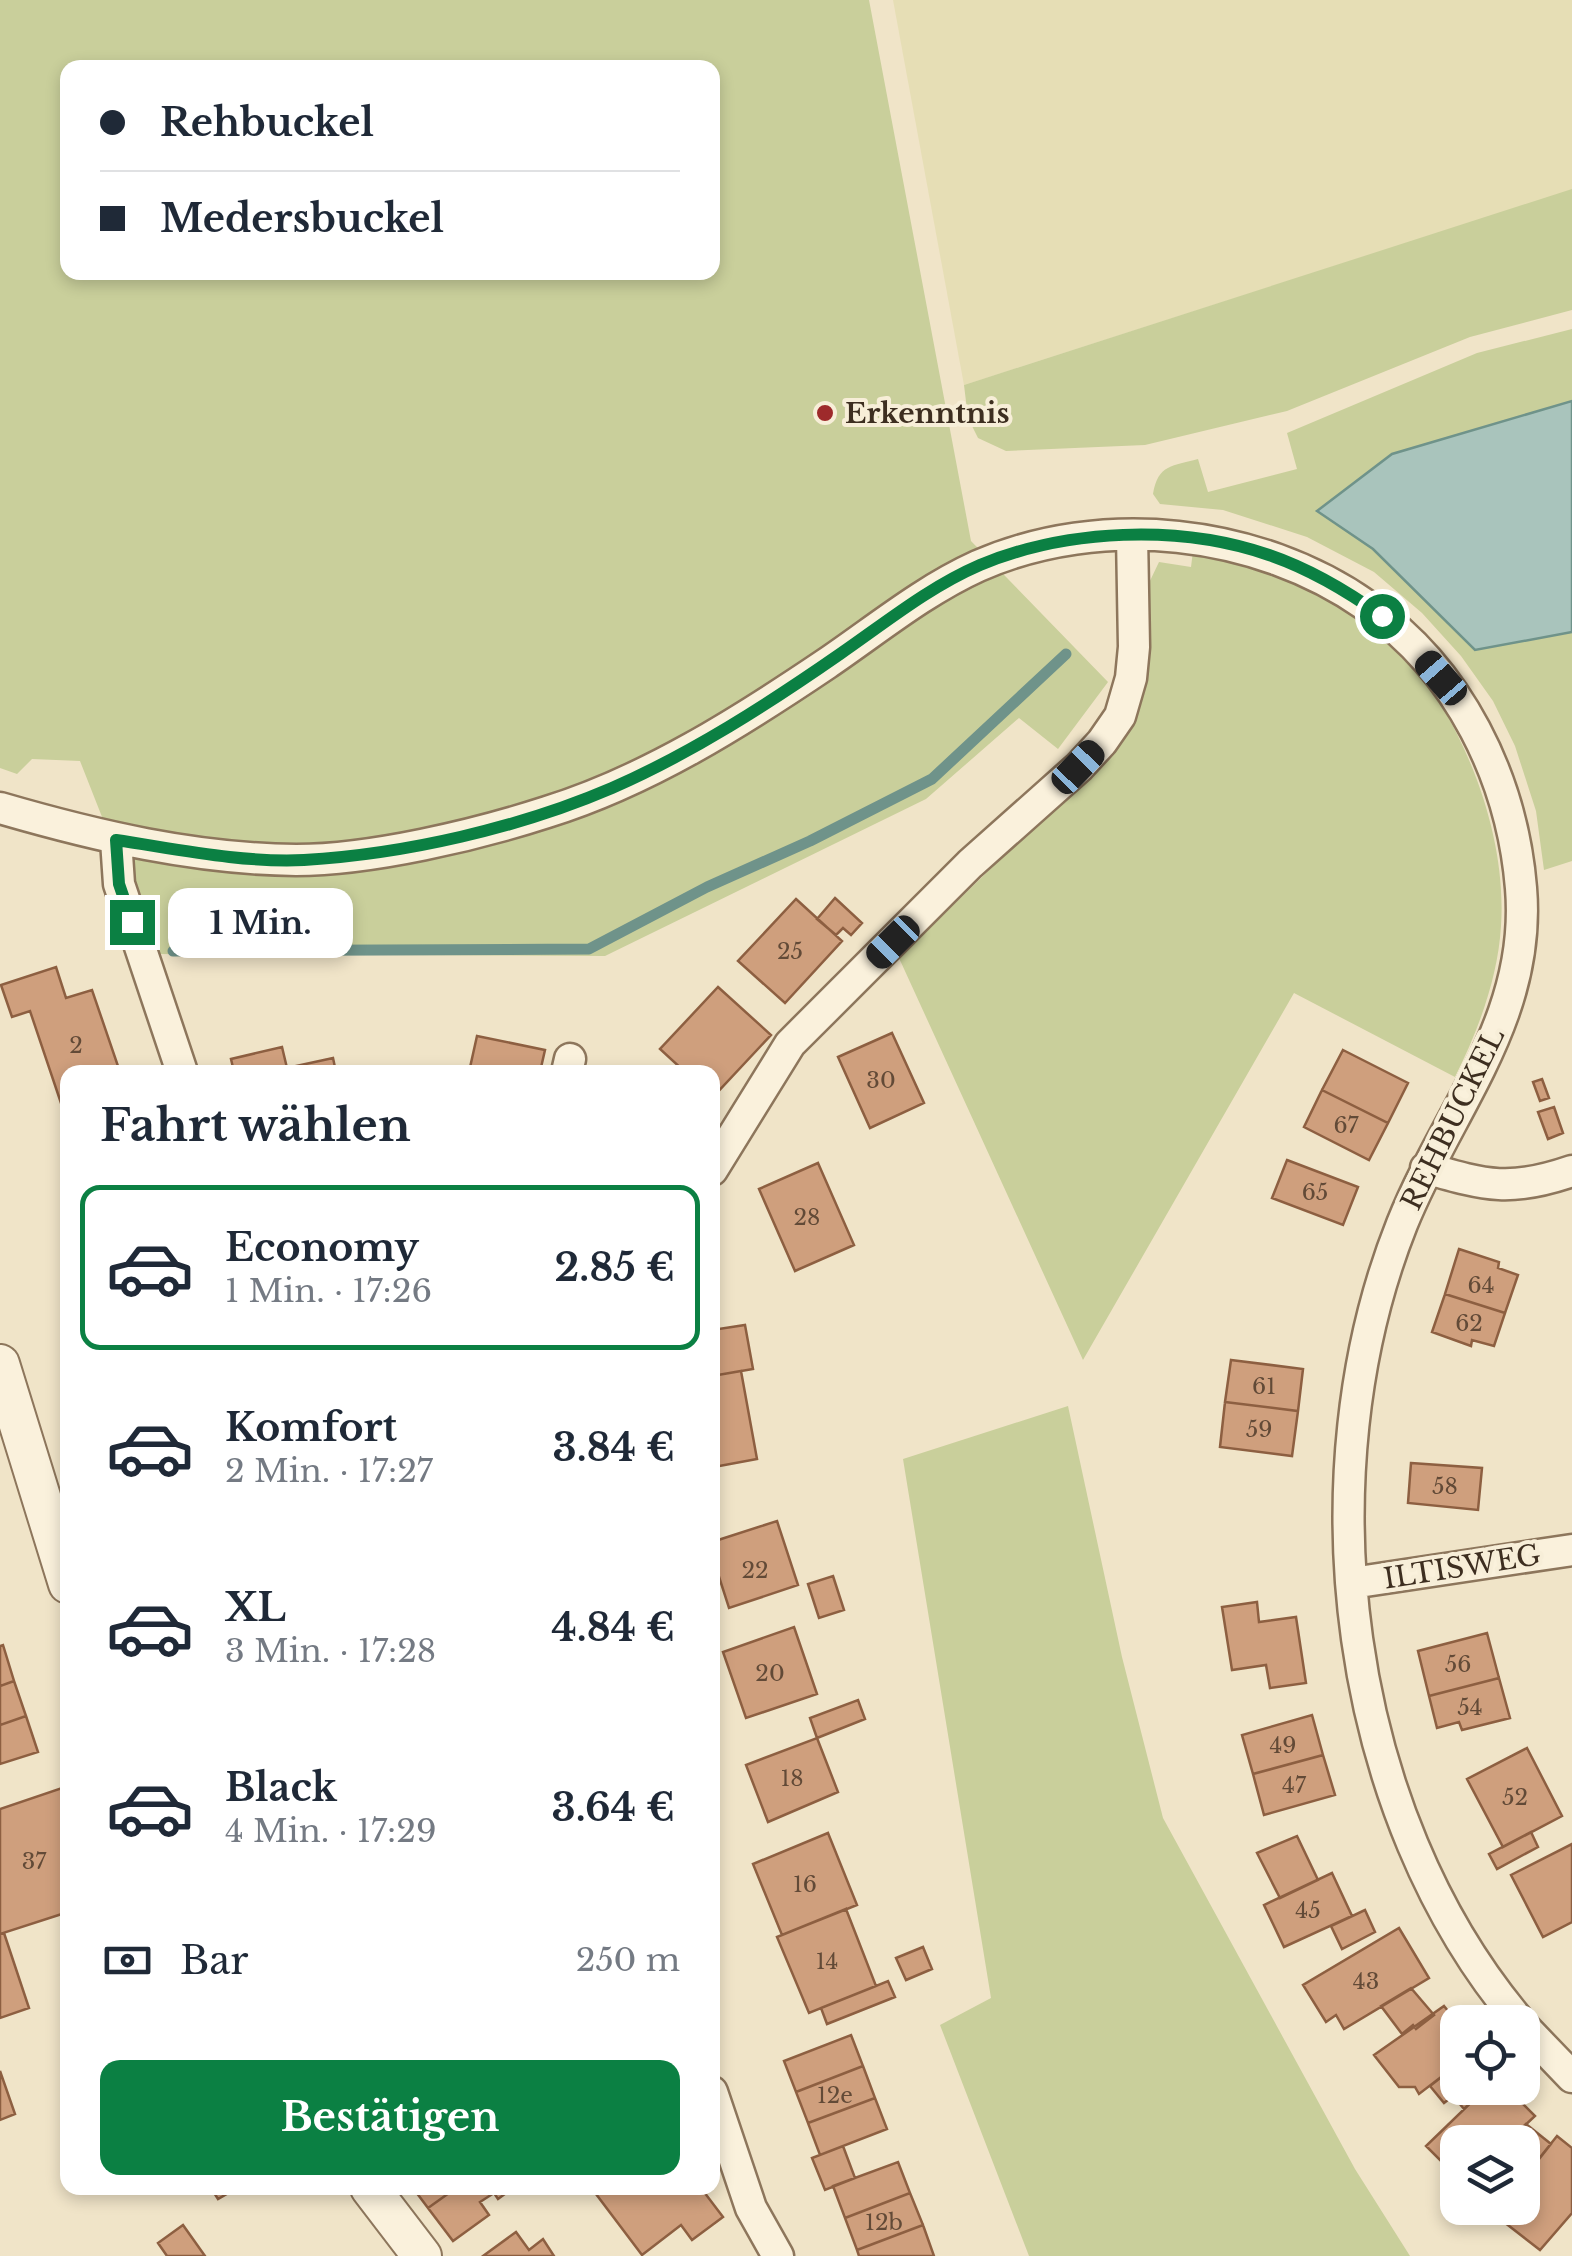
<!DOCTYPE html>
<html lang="de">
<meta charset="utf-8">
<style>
:root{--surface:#fff;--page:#f2f2f3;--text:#1f2937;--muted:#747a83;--line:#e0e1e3;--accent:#0b8043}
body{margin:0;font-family:"Libre Baskerville",serif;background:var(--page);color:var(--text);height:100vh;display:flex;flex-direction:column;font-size:38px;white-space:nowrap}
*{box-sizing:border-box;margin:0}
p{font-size:32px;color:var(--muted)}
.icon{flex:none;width:55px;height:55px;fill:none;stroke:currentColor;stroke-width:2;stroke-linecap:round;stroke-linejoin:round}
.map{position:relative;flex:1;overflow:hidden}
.panel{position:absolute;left:60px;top:1065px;width:660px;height:1130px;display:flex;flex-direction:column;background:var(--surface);border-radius:20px;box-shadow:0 5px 15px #0003}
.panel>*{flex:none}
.top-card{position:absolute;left:60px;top:60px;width:660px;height:220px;border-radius:20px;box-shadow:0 5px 15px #0003;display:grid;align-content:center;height:220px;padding:0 40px;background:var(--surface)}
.buttons{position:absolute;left:1440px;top:2005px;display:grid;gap:20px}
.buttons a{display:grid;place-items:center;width:100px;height:100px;border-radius:20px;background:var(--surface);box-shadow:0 5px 15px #0003;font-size:50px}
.end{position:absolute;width:45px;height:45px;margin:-22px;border:12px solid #0b8043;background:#fff;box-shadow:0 0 0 5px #fff}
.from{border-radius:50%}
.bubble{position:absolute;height:70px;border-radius:20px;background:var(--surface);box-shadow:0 5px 15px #0003;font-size:32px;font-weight:700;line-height:70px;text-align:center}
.car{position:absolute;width:30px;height:60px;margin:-30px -15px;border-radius:12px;box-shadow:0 0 8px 2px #0007;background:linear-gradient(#222 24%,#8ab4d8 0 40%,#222 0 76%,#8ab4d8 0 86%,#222 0)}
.top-card b{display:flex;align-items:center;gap:35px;height:95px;font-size:38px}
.top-card b+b{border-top:2px solid var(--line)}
.top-card i{width:25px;height:25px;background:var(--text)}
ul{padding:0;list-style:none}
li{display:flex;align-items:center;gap:30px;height:165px;margin:0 20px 15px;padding:0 20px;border:5px solid transparent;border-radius:20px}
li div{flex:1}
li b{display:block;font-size:38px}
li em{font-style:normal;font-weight:700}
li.active{border-color:var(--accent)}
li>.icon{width:90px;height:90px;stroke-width:1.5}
h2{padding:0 40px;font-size:45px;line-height:120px}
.pay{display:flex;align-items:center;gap:25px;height:110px;padding:0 40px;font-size:38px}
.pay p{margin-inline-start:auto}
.button{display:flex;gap:20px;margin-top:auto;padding:20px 40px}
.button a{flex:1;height:115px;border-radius:20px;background:var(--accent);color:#fff;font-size:40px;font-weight:700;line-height:115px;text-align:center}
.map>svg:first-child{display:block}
.farmland{fill:#e6deb5}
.green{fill:#c9cf9b;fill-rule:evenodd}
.water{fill:#a9c4bc;stroke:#6f938a;stroke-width:2.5}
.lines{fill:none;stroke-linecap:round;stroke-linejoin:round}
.stream{stroke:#6f938a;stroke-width:11}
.building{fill:#cf9f7d;stroke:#8d5f41;stroke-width:2.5}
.minor-casing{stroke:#8d765c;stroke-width:35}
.tertiary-casing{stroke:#8d765c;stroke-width:42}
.minor{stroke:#faf1dc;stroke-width:30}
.tertiary{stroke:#faf1dc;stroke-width:38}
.route{stroke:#0b8043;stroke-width:12}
.poi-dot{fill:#9e2a2b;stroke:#f7eed8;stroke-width:4}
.labels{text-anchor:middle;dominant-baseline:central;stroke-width:8;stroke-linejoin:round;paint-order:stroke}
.number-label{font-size:22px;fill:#624a37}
.poi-label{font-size:28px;font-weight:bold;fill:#3d2e20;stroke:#f7eed8;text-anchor:start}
.street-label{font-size:28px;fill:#3d2e20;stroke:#f7eed8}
</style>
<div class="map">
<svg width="1572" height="2256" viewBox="0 0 1572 2256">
<rect width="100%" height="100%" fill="#f0e4c8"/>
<!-- farmland -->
<path class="farmland" d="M893,0H1572V190L964,385Z"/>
<!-- green -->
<path class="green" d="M0,0H869L971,541L1108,682L1058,749L1019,718L926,799L605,956L156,954L80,761L32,759L17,774L0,768ZM68,68H712V272H68Z
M1572,189V310L1470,337L1287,411L1145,445L1006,451L978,438L968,418L964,385Z
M1572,329V861L1544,870L1536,811L1515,746L1493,701L1461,656L1422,613L1374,572L1307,537L1223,510L1160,504L1153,494C1158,464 1173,466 1198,459L1208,492L1297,469L1287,433L1477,353Z
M1193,551C1242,565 1291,577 1335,603C1372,626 1420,671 1443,708C1480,771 1506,853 1501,926C1498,978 1478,1031 1455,1077L1294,993L1083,1360L899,958L1100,762L1143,671L1148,585L1159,562L1191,567Z
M1068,1406L1122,1657L1163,1818L1355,2169L1410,2256H1029L940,2025L991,1998L903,1459Z"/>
<!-- water -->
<path class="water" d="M1572,401V632L1475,650L1373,549L1317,511L1392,454Z"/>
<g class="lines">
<!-- stream -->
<path class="stream" d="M173,951L589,949L707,887L810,841L932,779L1066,654"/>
</g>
<!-- building -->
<path class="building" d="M835,898L862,923L851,935L843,928L836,935L817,919Z
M796,899L842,941L785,1003L738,961Z
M56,967L66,998L92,990L120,1072H68V1108L63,1109L30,1011L12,1017L1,985Z
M718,987L771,1035L712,1098V1072H685L660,1049Z
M892,1033L924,1103L870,1128L838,1057Z
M477,1036L545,1050L540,1072H469Z
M282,1047L287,1068L270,1072H234L231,1059Z
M1343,1050L1408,1083L1388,1123L1322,1090Z
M333,1058L336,1072H270L287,1068Z
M1542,1079L1549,1098L1540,1101L1533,1082Z
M1322,1090L1388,1123L1369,1160L1304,1127Z
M1554,1107L1563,1133L1548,1139L1538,1112Z
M1287,1160L1358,1187L1343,1225L1272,1198Z
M818,1163L854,1245L795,1271L759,1189Z
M1459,1249L1499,1262L1498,1268L1518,1275L1505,1313L1445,1294Z
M1445,1294L1505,1313L1494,1346L1472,1340L1471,1346L1432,1332Z
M745,1325L753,1369L712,1376V1330Z
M1231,1360L1303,1369L1298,1411L1225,1402Z
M741,1371L757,1459L714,1467L712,1376Z
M1225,1402L1298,1411L1292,1456L1220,1447Z
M1411,1463L1482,1468L1478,1510L1408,1503Z
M777,1521L798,1585L729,1608L712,1555V1542Z
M833,1576L844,1610L819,1618L808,1584Z
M1257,1602L1259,1622L1296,1617L1306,1683L1270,1688L1266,1665L1232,1670L1222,1607Z
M794,1627L817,1694L746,1718L723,1652Z
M1487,1633L1499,1678L1429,1696L1418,1651Z
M3,1645L14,1681L0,1686V1646Z
M1499,1678L1510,1718L1462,1730L1459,1722L1437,1728L1429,1696Z
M14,1681L26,1716L0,1725V1686Z
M858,1700L865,1719L817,1738L810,1718Z
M1312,1715L1323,1755L1253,1774L1242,1735Z
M26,1716L38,1752L0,1764V1725Z
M817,1738L838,1792L768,1822L746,1765Z
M1527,1748L1562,1816L1503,1847L1467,1779Z
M1323,1755L1335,1795L1264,1815L1253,1774Z
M62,1788L68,1804V1912L0,1934V1809Z
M1531,1832L1538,1847L1497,1869L1489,1854Z
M828,1833L857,1905L782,1935L753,1864Z
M1297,1836L1318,1880L1280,1898L1257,1853Z
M1572,1844V1922L1543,1937L1511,1875Z
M1332,1873L1352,1916L1284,1947L1264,1905Z
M846,1909L876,1986L809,2013L777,1937Z
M1365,1910L1375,1932L1342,1949L1331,1926Z
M1399,1928L1429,1978L1344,2029L1336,2015L1326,2022L1303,1985Z
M4,1933L29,2008L0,2018V1934Z
M923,1947L932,1969L906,1980L896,1958Z
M888,1981L895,1997L827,2024L821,2008Z
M1411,1988L1434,2015L1416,2029L1413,2025L1402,2034L1381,2006Z
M1444,2006L1458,2023V2064L1419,2094L1415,2087H1399L1374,2055Z
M851,2035L863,2066L796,2092L784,2061Z
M1458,2064V2088H1486L1464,2109L1453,2096L1444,2103L1430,2086Z
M863,2066L875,2098L808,2123L796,2092Z
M0,2071L15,2114L0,2120Z
M1486,2088H1507L1535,2116L1507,2142H1458V2178L1426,2146Z
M875,2098L887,2129L820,2155L808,2123Z
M1526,2124L1551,2144L1524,2178L1522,2142H1507Z
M1557,2136L1572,2148V2213L1540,2250L1495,2215L1501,2208H1522V2180Z
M843,2146L855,2178L825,2190L812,2158Z
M898,2162L910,2193L845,2218L833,2186Z
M211,2188H237L218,2199Z
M413,2188H456L428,2208Z
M456,2188H513L498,2199L494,2193L480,2202L489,2215L453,2241L428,2208Z
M605,2188H701L723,2217L692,2240L681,2225L642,2255L596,2194Z
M910,2193L923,2225L857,2250L845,2218Z
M183,2225L205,2256H167L158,2243Z
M923,2225L934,2256H859L857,2250Z
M516,2232L529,2250L543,2239L554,2256H483Z"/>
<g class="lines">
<defs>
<path id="minor" d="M0,808C96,836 195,859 296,860C371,860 476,835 547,812C647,781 740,722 826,664C876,630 923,591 978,566C1101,512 1258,529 1367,606C1459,670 1512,778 1521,888C1532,1019 1448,1109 1402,1224C1302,1475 1343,1814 1520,2022
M116,840L119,884L182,1072
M567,1072L570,1059
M1426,1168C1487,1186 1511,1192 1572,1171
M712,1170L790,1044L970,864L1079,767L1102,742L1120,716L1131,678L1134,647L1132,535
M1352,1583L1572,1550
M1522,2025L1572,2077
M712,2092L751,2208L778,2256"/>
<path id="tertiary" d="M0,1364L68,1584
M370,2188L422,2256"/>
</defs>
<!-- minor casing -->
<use href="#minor" class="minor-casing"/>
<!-- tertiary casing -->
<use href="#tertiary" class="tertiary-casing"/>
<!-- minor -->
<use href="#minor" class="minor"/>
<!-- tertiary -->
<use href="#tertiary" class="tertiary"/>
</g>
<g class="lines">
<!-- route -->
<path class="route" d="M132,922L119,884L116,840C177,849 242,863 304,860C405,854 519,828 612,788C692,753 768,704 840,654C885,623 929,587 980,565C1067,529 1179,524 1269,555C1310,569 1347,591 1382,616"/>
</g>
<!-- markers -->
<circle class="poi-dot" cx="825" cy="413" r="10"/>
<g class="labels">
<!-- number labels -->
<g class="number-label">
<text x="790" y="951">25</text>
<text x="76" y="1045">2</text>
<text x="881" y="1080">30</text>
<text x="1346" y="1125">67</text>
<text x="1315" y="1192">65</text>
<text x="807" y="1217">28</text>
<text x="1481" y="1285">64</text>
<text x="1469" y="1323">62</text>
<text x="1264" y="1386">61</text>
<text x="1259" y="1429">59</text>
<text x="1445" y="1486">58</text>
<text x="755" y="1570">22</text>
<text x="1458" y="1664">56</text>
<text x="770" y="1673">20</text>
<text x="1470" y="1707">54</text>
<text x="1283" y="1745">49</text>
<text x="792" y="1778">18</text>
<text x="1294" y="1785">47</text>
<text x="1515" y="1797">52</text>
<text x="34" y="1861">37</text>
<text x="805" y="1884">16</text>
<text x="1308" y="1910">45</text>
<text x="827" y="1961">14</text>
<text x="1366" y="1981">43</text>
<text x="835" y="2095">12e</text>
<text x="884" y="2222">12b</text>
</g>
<!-- poi labels -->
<g class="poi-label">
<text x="845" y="413">Erkenntnis</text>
</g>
<!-- street labels -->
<g class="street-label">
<text transform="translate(1453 1119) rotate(-64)">REHBUCKEL</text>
<text transform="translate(1462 1567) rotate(-9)">ILTISWEG</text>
</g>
</g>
</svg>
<div class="buttons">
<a><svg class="icon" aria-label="locate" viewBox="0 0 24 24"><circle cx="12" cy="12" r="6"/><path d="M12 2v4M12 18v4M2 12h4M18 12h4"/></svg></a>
<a><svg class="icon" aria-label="layers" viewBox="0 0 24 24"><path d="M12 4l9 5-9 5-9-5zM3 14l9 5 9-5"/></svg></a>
</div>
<i class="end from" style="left:1382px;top:616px"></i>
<i class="end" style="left:132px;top:922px"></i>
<div class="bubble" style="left:168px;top:888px;width:185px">1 Min.</div>
<i class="car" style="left:1441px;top:678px;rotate:319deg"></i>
<i class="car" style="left:1078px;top:767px;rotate:44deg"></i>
<i class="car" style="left:893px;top:942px;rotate:225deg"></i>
<div class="top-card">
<b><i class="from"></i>Rehbuckel</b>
<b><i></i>Medersbuckel</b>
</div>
<section class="panel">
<h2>Fahrt wählen</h2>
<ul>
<li class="active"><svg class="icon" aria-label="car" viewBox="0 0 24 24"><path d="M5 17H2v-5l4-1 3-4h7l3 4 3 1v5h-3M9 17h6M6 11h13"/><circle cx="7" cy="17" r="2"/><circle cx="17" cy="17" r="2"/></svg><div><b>Economy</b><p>1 Min. · 17:26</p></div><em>2.85 €</em></li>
<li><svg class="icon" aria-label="car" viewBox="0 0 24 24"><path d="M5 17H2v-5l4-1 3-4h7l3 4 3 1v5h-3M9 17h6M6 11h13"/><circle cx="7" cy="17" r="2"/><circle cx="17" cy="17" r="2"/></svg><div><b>Komfort</b><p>2 Min. · 17:27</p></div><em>3.84 €</em></li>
<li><svg class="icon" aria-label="car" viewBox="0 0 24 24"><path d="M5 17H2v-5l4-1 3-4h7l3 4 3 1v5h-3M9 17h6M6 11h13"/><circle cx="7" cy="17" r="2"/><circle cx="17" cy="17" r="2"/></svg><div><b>XL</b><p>3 Min. · 17:28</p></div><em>4.84 €</em></li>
<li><svg class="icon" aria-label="car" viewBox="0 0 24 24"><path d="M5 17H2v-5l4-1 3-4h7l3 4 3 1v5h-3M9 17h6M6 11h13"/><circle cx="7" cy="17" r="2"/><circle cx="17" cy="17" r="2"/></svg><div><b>Black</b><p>4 Min. · 17:29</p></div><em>3.64 €</em></li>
</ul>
<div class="pay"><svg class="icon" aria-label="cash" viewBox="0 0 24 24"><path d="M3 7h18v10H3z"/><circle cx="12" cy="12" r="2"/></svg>Bar<p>250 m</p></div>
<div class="button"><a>Bestätigen</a></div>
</section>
</div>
